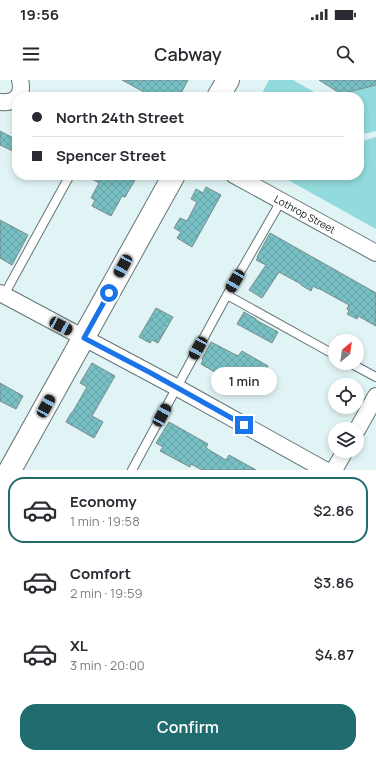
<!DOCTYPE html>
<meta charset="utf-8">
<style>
:root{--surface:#fff;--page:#f7f7f7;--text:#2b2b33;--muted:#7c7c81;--line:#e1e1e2;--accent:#1f6b6e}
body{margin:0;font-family:Manrope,sans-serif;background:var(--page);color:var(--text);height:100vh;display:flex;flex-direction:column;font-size:15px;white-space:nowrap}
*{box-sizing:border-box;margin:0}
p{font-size:13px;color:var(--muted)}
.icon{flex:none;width:22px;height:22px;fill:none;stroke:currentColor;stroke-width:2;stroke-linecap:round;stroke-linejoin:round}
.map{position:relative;height:390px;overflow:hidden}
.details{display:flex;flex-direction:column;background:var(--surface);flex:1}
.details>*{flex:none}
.guide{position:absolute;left:12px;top:12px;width:352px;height:88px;border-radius:16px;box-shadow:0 2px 6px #0003;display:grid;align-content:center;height:88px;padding:0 20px;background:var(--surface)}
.needle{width:26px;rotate:29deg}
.buttons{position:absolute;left:328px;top:254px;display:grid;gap:8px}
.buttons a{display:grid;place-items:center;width:36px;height:36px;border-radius:50%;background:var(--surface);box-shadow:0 2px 6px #0003;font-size:20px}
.end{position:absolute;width:18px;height:18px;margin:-9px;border:5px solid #1a73e8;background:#fff;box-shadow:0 0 0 2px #fff}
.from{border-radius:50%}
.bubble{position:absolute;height:28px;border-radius:14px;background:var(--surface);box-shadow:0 2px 6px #0003;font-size:13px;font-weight:600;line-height:28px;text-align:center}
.car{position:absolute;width:12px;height:24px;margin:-12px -6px;border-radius:5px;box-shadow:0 0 3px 1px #0007;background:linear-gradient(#222 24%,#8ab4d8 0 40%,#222 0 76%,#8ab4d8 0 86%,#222 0)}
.guide b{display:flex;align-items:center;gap:14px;height:38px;font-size:15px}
.guide b+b{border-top:1px solid var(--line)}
.guide i{width:10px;height:10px;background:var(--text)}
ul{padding:7px 0 0;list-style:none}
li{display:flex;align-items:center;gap:12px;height:66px;margin:0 8px 6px;padding:0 12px;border:2px solid transparent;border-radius:16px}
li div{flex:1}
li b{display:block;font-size:15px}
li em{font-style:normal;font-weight:600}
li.current{border-color:var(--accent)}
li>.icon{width:36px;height:36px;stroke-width:1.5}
.primary-button{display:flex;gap:8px;margin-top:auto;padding:8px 20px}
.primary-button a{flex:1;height:46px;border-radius:16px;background:var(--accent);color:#fff;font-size:16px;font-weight:600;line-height:46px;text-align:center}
.status{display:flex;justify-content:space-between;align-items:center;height:28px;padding:0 20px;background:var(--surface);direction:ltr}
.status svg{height:11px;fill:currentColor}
header{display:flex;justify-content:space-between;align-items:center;height:52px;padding:0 20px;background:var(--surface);font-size:18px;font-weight:600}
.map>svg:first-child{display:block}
.green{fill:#93dadc}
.building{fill:url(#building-cross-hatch);stroke:#7a8b8c}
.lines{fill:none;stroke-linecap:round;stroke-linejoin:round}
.service-casing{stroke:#647475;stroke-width:10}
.minor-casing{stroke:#647475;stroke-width:18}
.secondary-casing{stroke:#647475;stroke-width:24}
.service{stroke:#fff;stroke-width:8}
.minor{stroke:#fff;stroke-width:16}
.secondary{stroke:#fff;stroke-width:22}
.route{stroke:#1a73e8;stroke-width:5}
.labels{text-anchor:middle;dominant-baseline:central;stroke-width:4;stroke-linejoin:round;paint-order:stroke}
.street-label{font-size:10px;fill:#101717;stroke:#e1f4f5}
</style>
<div class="status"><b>19:56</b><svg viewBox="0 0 49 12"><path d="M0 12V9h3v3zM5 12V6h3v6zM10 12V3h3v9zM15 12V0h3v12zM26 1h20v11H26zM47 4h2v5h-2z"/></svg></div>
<header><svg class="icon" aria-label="menu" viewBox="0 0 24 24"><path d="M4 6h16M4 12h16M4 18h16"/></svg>Cabway<svg class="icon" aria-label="search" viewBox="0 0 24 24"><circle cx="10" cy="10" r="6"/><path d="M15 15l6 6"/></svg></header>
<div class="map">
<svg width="376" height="390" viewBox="0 0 376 390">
<defs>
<pattern id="building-cross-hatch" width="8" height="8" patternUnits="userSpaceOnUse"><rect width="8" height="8" fill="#77bfc2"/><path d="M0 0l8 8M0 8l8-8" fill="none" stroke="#66a3a6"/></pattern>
</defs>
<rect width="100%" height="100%" fill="#e1f4f5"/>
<!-- green -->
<path class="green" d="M269,0H293L323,17H260Z
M376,5V51L359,55V17H342L341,14Z
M376,57V149L279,95H359V62Z"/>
<!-- building -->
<path class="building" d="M122,0H188L179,17H153Z
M319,0H376V5L341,14Z
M0,51L17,60V73L0,65Z
M86,95H138L125,117L122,116L111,136L92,126L95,120L91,118L99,103Z
M206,107L221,115L192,167L177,158L181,152L174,148L180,138L187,141L197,122L191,119L196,109L203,113Z
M0,140L28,155L12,185L0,178Z
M270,153L376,213V246L358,236L357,239L347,234L349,231L347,229L349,225L318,208V209L313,206L311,211L301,205V204L279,192L262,218L249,210L266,185L256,180L258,178L257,177Z
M156,228L173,237L158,263L152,260L150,263L139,257Z
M244,232L256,239V240L278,252L272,263L237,244Z
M211,262L238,276L242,271L268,286L253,314L201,284L203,280L202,279Z
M92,283L115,296L92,336L103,342L94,358L66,342L71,333H72L87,307L80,303Z
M0,303L23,316L16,329L0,321Z
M169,342L208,364L206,368L226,380L229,375L256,390H202L191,384L190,387L160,371L163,367L156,363Z"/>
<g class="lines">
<defs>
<path id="service" d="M4,215L70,95
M227,215L335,275
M350,283L376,297
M132,390L227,215L281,121"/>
<g id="minor">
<path d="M0,22C15,24 24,15 20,0"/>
<path id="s1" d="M234,95L376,173"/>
<path d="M0,213L176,307L325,390"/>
<path d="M357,350L376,316"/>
<path d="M334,390L345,371"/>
</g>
<path id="secondary" d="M218,17L228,0
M10,390L174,95"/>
</defs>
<!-- service casing -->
<use href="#service" class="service-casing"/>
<!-- minor casing -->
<use href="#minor" class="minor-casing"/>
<!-- secondary casing -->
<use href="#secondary" class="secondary-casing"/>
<!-- service -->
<use href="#service" class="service"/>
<!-- minor -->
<use href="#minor" class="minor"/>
<!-- secondary -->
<use href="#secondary" class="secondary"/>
</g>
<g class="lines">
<!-- route -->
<path class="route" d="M109,213L84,258L149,292L244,345"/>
</g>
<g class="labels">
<!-- street labels -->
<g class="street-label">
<text stroke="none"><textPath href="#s1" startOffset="81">Lothrop Street</textPath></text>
</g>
</g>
</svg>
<div class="buttons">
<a><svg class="needle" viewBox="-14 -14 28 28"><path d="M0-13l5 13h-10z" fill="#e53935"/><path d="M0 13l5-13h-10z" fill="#7c7c81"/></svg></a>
<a><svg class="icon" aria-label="locate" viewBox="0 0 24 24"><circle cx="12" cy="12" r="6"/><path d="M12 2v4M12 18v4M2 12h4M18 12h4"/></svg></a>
<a><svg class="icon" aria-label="layers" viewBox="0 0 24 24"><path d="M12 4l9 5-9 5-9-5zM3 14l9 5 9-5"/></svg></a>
</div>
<i class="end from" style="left:109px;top:213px"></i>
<i class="end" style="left:244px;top:345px"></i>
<div class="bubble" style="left:211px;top:287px;width:66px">1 min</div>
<i class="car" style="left:123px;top:186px;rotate:209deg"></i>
<i class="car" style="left:235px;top:201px;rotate:210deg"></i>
<i class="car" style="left:61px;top:246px;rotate:118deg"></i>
<i class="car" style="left:198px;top:268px;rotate:209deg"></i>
<i class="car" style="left:46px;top:326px;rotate:29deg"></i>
<i class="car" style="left:162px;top:335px;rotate:29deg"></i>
<div class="guide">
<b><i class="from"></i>North 24th Street</b>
<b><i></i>Spencer Street</b>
</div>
</div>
<section class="details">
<ul>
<li class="current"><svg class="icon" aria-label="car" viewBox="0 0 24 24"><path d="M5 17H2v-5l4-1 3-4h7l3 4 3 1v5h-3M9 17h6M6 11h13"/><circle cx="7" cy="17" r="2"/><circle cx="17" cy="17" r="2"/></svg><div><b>Economy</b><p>1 min · 19:58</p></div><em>$2.86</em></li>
<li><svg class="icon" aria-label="car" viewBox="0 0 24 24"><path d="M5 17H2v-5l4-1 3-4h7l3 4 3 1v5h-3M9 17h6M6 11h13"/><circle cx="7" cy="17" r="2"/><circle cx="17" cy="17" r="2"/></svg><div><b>Comfort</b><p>2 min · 19:59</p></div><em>$3.86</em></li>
<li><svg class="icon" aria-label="car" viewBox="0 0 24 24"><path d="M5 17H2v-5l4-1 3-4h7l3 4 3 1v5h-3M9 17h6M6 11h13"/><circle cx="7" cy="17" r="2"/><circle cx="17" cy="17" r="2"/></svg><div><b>XL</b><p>3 min · 20:00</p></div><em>$4.87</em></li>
</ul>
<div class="primary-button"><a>Confirm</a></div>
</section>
